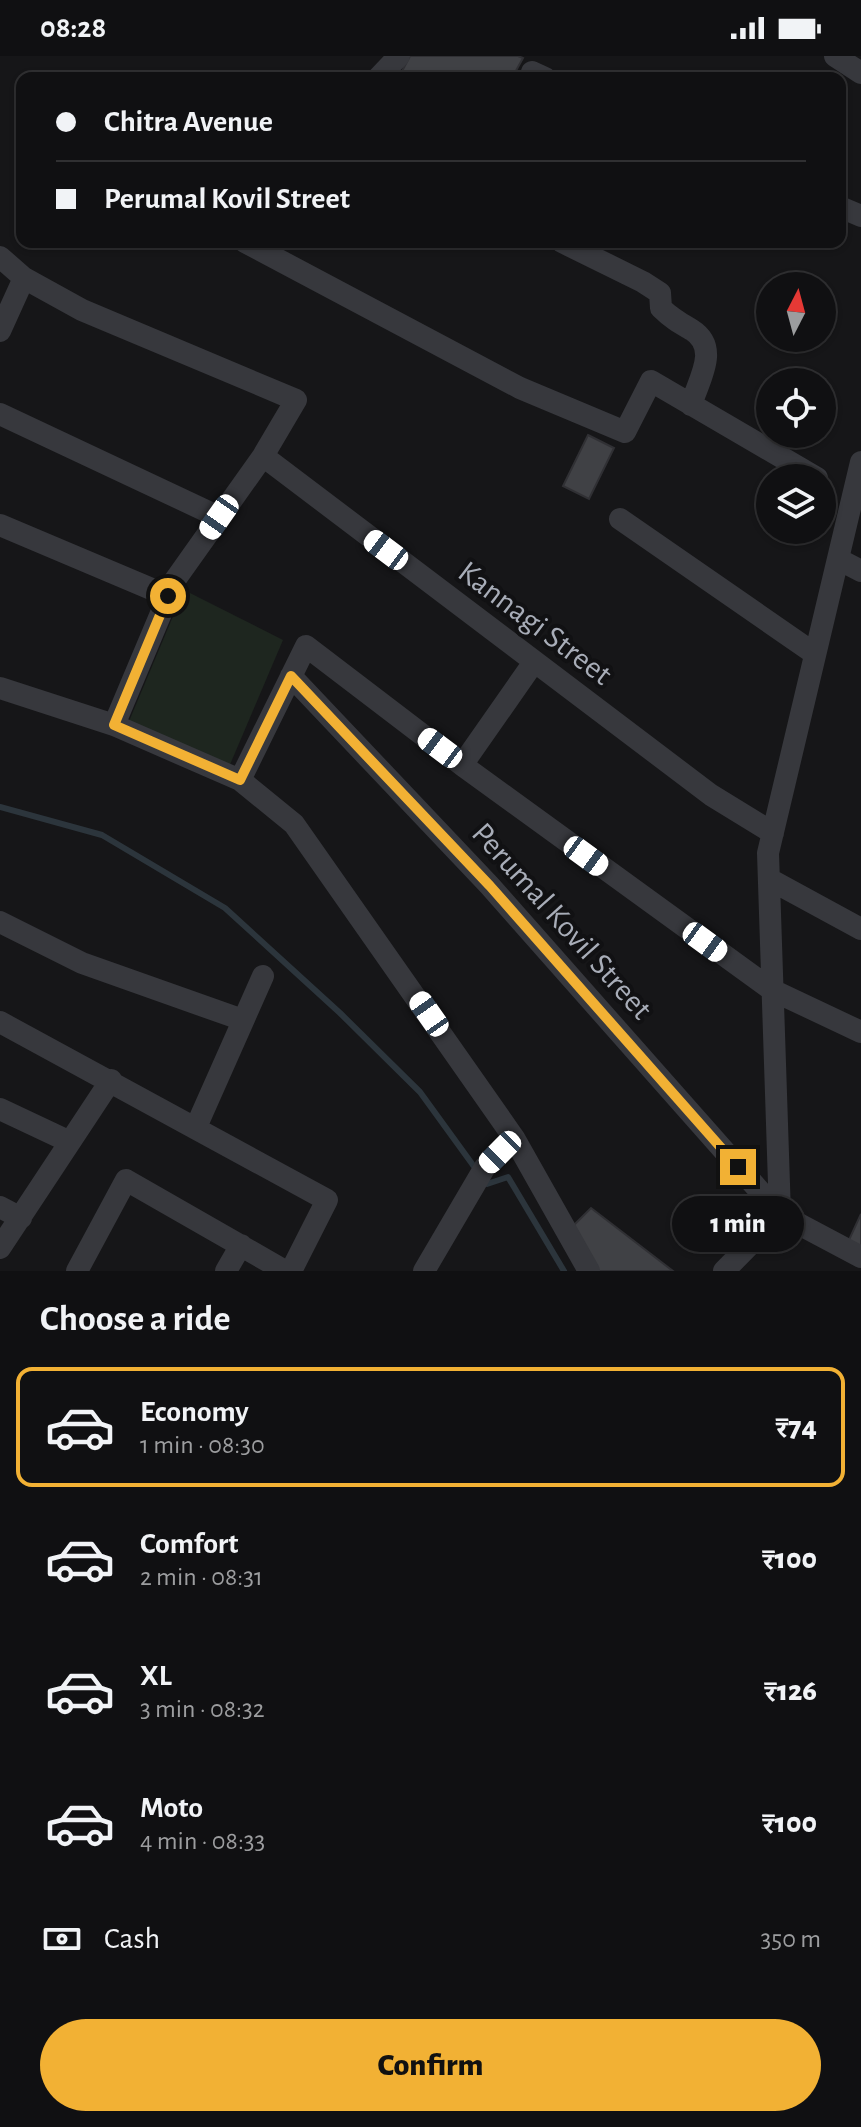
<!DOCTYPE html>
<meta charset="utf-8">
<style>
:root{--surface:#101012;--page:#19191b;--text:#f1f3f6;--muted:#9c9d9f;--line:#303032;--accent:#f2b134}
body{margin:0;font-family:"Alegreya Sans",sans-serif;background:var(--page);color:var(--text);height:100vh;display:flex;flex-direction:column;font-size:30px;white-space:nowrap}
*{box-sizing:border-box;margin:0}
p{font-size:26px;color:var(--muted)}
.icon{flex:none;width:44px;height:44px;fill:none;stroke:currentColor;stroke-width:2;stroke-linecap:round;stroke-linejoin:round}
.map{position:relative;height:1215px;overflow:hidden}
.drawer{display:flex;flex-direction:column;background:var(--surface);flex:1}
.drawer>*{flex:none}
.hud{position:absolute;left:16px;top:16px;width:830px;height:176px;border-radius:16px;box-shadow:0 2px 6px #0004,0 0 0 2px var(--line);display:grid;align-content:center;height:176px;padding:0 40px;background:var(--surface)}
.needle{width:52px;rotate:6deg}
.tools{position:absolute;left:756px;top:216px;display:grid;gap:16px}
.tools a{display:grid;place-items:center;width:80px;height:80px;border-radius:50%;background:var(--surface);box-shadow:0 2px 6px #0004,0 0 0 2px var(--line);font-size:40px}
.end{position:absolute;width:36px;height:36px;margin:-18px;border:10px solid #f2b134;background:#111;box-shadow:0 0 0 4px #111}
.from{border-radius:50%}
.bubble{position:absolute;height:56px;border-radius:28px;background:var(--surface);box-shadow:0 2px 6px #0004,0 0 0 2px var(--line);font-size:26px;font-weight:800;line-height:56px;text-align:center}
.car{position:absolute;width:24px;height:48px;margin:-24px -12px;border-radius:10px;box-shadow:0 0 6px 2px #0007;background:linear-gradient(#fff 24%,#345 0 40%,#fff 0 76%,#345 0 86%,#fff 0)}
.hud b{display:flex;align-items:center;gap:28px;height:76px;font-size:30px}
.hud b+b{border-top:2px solid var(--line)}
.hud i{width:20px;height:20px;background:var(--text)}
ul{padding:0;list-style:none}
li{display:flex;align-items:center;gap:24px;height:120px;margin:0 16px 12px;padding:0 24px;border:4px solid transparent;border-radius:16px}
li div{flex:1}
li b{display:block;font-size:30px}
li em{font-style:normal;font-weight:800}
li.on{border-color:var(--accent)}
li>.icon{width:72px;height:72px;stroke-width:1.5}
h2{padding:0 40px;font-size:36px;line-height:96px}
.pay{display:flex;align-items:center;gap:20px;height:88px;padding:0 40px;font-size:30px}
.pay p{margin-inline-start:auto}
.action{display:flex;gap:16px;margin-top:auto;padding:16px 40px}
.action a{flex:1;height:92px;border-radius:48px;background:var(--accent);color:#111;font-size:32px;font-weight:800;line-height:92px;text-align:center}
.status{display:flex;justify-content:space-between;align-items:center;height:56px;padding:0 40px;background:var(--surface);direction:ltr}
.status svg{height:22px;fill:currentColor}
.map>svg:first-child{display:block}
.green{fill:#1e261f}
.lines{fill:none;stroke-linecap:round;stroke-linejoin:round}
.stream{stroke:#2c353c;stroke-width:6}
.building{fill:#404145;stroke:#303034;stroke-width:2}
.minor{stroke:#37383d;stroke-width:22}
.route{stroke:#f2b134;stroke-width:10}
.labels{text-anchor:middle;dominant-baseline:central;stroke-width:8;stroke-linejoin:round;paint-order:stroke}
.street-label{font-size:32px;fill:#a8adb8;stroke:#111113}
</style>
<div class="status"><b>08:28</b><svg viewBox="0 0 49 12"><path d="M0 12V9h3v3zM5 12V6h3v6zM10 12V3h3v9zM15 12V0h3v12zM26 1h20v11H26zM47 4h2v5h-2z"/></svg></div>
<div class="map">
<svg width="861" height="1215" viewBox="0 0 861 1215">
<rect width="100%" height="100%" fill="#161618"/>
<!-- green -->
<path class="green" d="M184,534L283,584L229,711L127,670Z"/>
<g class="lines">
<!-- stream -->
<path class="stream" d="M0,751L102,779L225,852L340,957L420,1036L478,1116
M484,1125L487,1128L508,1121L564,1215"/>
</g>
<!-- building -->
<path class="building" d="M410,0H518L523,2L512,22H402L399,21Z
M588,379L614,392L589,443L563,430Z
M591,1152L673,1215H599L572,1171Z
M861,1158V1194L848,1186Z"/>
<g class="lines">
<!-- minor -->
<path class="minor" d="M835,0L861,17
M532,16L545,22
M378,22L399,0
M840,151L861,160
M245,186L520,332L625,376L651,325L817,422
M562,186L643,226L660,237L661,252C671,262 680,267 692,274C720,292 699,323 691,349
M0,201L24,222L82,254L296,344L263,400L175,524L114,669
M0,275L24,222
M0,358L219,461
M263,400L711,739L773,777
M620,463L815,598
M0,469L168,540
M838,503L861,515
M291,620L490,830L780,1158L861,1201
M0,632L114,669L240,724L294,768L514,1082L589,1215
M462,709L534,606
M240,724L306,590L462,709L772,934L861,976
M769,823L861,873
M0,866L82,907L243,964
M0,966L327,1144L291,1215
M0,1053L70,1086
M196,1071L263,920
M0,1151L21,1162
M0,1192L111,1024
M77,1215L126,1124L285,1215
M226,1215L241,1189
M424,1215L485,1111L514,1082
M724,1215L780,1158L768,797L861,406"/>
</g>
<g class="lines">
<!-- route -->
<path class="route" d="M168,540L114,669L240,724L291,620L490,830L738,1111"/>
</g>
<g class="labels">
<!-- street labels -->
<g class="street-label">
<text transform="translate(535 567) rotate(37)">Kannagi Street</text>
<text transform="translate(562 865) rotate(48)">Perumal Kovil Street</text>
</g>
</g>
</svg>
<div class="tools">
<a><svg class="needle" viewBox="-14 -14 28 28"><path d="M0-13l5 13h-10z" fill="#e53935"/><path d="M0 13l5-13h-10z" fill="#9c9d9f"/></svg></a>
<a><svg class="icon" aria-label="locate" viewBox="0 0 24 24"><circle cx="12" cy="12" r="6"/><path d="M12 2v4M12 18v4M2 12h4M18 12h4"/></svg></a>
<a><svg class="icon" aria-label="layers" viewBox="0 0 24 24"><path d="M12 4l9 5-9 5-9-5zM3 14l9 5 9-5"/></svg></a>
</div>
<i class="end from" style="left:168px;top:540px"></i>
<i class="end" style="left:738px;top:1111px"></i>
<div class="bubble" style="left:672px;top:1140px;width:132px">1 min</div>
<i class="car" style="left:219px;top:461px;rotate:215deg"></i>
<i class="car" style="left:386px;top:494px;rotate:307deg"></i>
<i class="car" style="left:440px;top:692px;rotate:307deg"></i>
<i class="car" style="left:586px;top:800px;rotate:126deg"></i>
<i class="car" style="left:705px;top:886px;rotate:126deg"></i>
<i class="car" style="left:429px;top:958px;rotate:325deg"></i>
<i class="car" style="left:500px;top:1096px;rotate:225deg"></i>
<div class="hud">
<b><i class="from"></i>Chitra Avenue</b>
<b><i></i>Perumal Kovil Street</b>
</div>
</div>
<section class="drawer">
<h2>Choose a ride</h2>
<ul>
<li class="on"><svg class="icon" aria-label="car" viewBox="0 0 24 24"><path d="M5 17H2v-5l4-1 3-4h7l3 4 3 1v5h-3M9 17h6M6 11h13"/><circle cx="7" cy="17" r="2"/><circle cx="17" cy="17" r="2"/></svg><div><b>Economy</b><p>1 min · 08:30</p></div><em>₹74</em></li>
<li><svg class="icon" aria-label="car" viewBox="0 0 24 24"><path d="M5 17H2v-5l4-1 3-4h7l3 4 3 1v5h-3M9 17h6M6 11h13"/><circle cx="7" cy="17" r="2"/><circle cx="17" cy="17" r="2"/></svg><div><b>Comfort</b><p>2 min · 08:31</p></div><em>₹100</em></li>
<li><svg class="icon" aria-label="car" viewBox="0 0 24 24"><path d="M5 17H2v-5l4-1 3-4h7l3 4 3 1v5h-3M9 17h6M6 11h13"/><circle cx="7" cy="17" r="2"/><circle cx="17" cy="17" r="2"/></svg><div><b>XL</b><p>3 min · 08:32</p></div><em>₹126</em></li>
<li><svg class="icon" aria-label="car" viewBox="0 0 24 24"><path d="M5 17H2v-5l4-1 3-4h7l3 4 3 1v5h-3M9 17h6M6 11h13"/><circle cx="7" cy="17" r="2"/><circle cx="17" cy="17" r="2"/></svg><div><b>Moto</b><p>4 min · 08:33</p></div><em>₹100</em></li>
</ul>
<div class="pay"><svg class="icon" aria-label="cash" viewBox="0 0 24 24"><path d="M3 7h18v10H3z"/><circle cx="12" cy="12" r="2"/></svg>Cash<p>350 m</p></div>
<div class="action"><a>Confirm</a></div>
</section>
